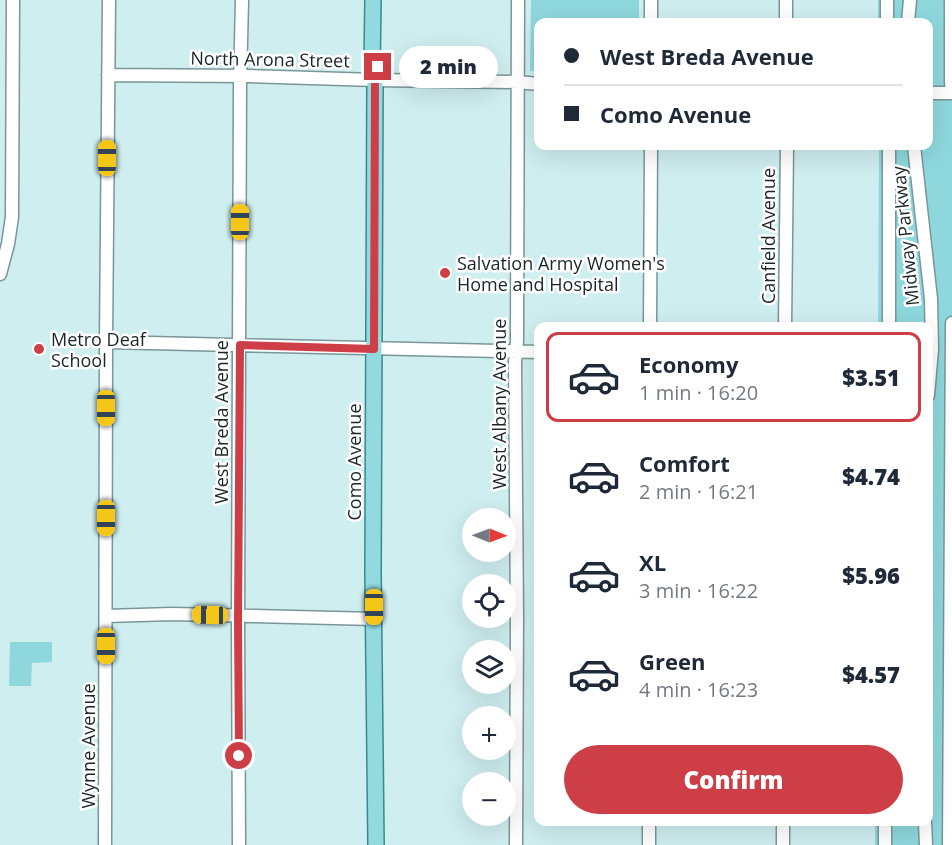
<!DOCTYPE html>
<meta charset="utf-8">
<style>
:root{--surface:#fff;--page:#f6f6f7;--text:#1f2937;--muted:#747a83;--line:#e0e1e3;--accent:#ce3e47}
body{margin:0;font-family:"Open Sans",sans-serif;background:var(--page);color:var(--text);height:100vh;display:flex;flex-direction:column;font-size:22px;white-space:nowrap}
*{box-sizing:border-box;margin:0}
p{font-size:20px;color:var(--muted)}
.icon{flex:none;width:33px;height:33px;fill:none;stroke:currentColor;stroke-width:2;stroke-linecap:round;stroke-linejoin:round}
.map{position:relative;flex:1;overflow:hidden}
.panel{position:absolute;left:534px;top:322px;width:399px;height:504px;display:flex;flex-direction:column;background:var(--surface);border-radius:12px;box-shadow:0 6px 24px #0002}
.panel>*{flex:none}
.hud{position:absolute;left:534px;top:18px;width:399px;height:132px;border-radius:12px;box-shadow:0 6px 24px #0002;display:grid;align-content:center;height:132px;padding:0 30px;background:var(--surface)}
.needle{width:39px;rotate:91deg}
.tools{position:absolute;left:462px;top:508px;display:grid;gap:12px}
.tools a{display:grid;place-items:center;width:54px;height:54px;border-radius:50%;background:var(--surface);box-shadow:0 6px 24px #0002;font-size:30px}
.end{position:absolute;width:27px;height:27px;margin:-14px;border:8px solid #ce3e47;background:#fff;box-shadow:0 0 0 3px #fff}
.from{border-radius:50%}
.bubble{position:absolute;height:42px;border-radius:21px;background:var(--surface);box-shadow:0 6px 24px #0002;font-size:20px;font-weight:800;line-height:42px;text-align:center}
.car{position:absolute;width:18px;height:36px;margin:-18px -9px;border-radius:8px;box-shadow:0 0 4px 2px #0007;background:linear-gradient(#f5c518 24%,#345 0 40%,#f5c518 0 76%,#345 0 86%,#f5c518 0)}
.hud b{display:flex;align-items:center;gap:21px;height:57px;font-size:22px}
.hud b+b{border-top:2px solid var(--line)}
.hud i{width:15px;height:15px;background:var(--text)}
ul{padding:10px 0 0;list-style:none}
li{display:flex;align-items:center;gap:18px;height:90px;margin:0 12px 9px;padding:0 18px;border:3px solid transparent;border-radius:12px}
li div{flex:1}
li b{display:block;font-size:22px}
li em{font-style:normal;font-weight:800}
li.current{border-color:var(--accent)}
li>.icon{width:54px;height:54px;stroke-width:1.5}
.primary-button{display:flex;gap:12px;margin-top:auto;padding:12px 30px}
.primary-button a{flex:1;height:69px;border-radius:36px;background:var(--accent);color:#fff;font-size:24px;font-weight:800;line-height:69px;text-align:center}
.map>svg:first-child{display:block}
.park{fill:#8ed8dd}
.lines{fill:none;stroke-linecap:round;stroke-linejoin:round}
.minor-casing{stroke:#7a9698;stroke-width:15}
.major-casing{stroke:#398a90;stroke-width:18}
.minor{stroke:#fff;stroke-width:12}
.major{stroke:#92dadf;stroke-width:15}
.route{stroke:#ce3e47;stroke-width:8}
.poi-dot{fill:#ce3e47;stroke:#fff;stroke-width:2}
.labels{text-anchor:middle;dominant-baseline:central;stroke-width:5;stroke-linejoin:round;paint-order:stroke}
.street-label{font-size:18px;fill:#1a2526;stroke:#fff}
.poi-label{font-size:18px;fill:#1a2526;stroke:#fff;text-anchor:start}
</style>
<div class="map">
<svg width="952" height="845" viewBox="0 0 952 845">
<rect width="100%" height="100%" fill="#cfeef0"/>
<!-- park -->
<path class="park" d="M531,0H639V22H538V71H530Z
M878,0H952V845H875V822H928V327H878L879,146H928V22H878Z
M10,642H52V662L32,663L31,686H9Z"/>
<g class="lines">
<defs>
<path id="minor" d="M887,0V22
M951,0V82L952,92
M651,22V0
M786,22V0
M908,22L910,0
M108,75L248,76L375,80L518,82L538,84
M928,93H952
M914,146L931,299L932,349L928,395
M0,274L8,244L12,217L13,0
M650,327L651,146
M785,327L787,146
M889,327V146
M106,342L538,352
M106,616L172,614L374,619
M925,822L926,845
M105,845L106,342L109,0
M239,845L238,623L240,84L242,0
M516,845L517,617L515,362L517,341L518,0
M649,845V822
M783,845V822
M885,845V822
M949,845L952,323"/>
<path id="major" d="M373,0L372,67L375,80L373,574L376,845"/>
</defs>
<!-- minor casing -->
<use href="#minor" class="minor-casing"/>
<!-- major casing -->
<use href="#major" class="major-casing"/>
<!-- minor -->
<use href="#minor" class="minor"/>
<!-- major -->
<use href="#major" class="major"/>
</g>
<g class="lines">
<!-- route -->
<path class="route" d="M239,756L238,622L240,345L374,349L375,80L378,67"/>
</g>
<!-- markers -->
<g class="poi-dot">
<circle cx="445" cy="273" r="6"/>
<circle cx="39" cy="349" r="6"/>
</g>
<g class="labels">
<!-- street labels -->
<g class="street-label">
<text transform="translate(270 59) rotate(1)">North Arona Street</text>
<text transform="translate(768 236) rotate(-90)">Canfield Avenue</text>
<text transform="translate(905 236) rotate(-96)">Midway Parkway</text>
<text transform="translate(499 404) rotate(-90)">West Albany Avenue</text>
<text transform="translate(221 422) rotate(-90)">West Breda Avenue</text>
<text transform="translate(354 462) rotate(-90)">Como Avenue</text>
<text transform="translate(88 746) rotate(-90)">Wynne Avenue</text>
</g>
<!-- poi labels -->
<g class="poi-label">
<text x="457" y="263">Salvation Army Women's<tspan x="457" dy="21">Home and Hospital</tspan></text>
<text x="51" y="339">Metro Deaf<tspan x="51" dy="21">School</tspan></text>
</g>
</g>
</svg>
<div class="tools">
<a><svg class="needle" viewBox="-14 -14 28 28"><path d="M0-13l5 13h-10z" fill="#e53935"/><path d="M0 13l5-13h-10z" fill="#747a83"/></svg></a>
<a><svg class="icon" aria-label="locate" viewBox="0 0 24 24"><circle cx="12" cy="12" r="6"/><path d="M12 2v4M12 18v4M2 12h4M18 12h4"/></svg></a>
<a><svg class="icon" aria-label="layers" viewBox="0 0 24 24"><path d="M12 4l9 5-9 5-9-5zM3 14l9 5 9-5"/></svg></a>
<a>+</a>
<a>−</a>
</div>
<i class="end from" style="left:239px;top:756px"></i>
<i class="end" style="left:378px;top:67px"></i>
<div class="bubble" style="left:399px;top:46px;width:99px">2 min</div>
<i class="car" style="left:107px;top:158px;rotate:0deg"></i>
<i class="car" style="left:240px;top:222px;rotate:0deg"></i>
<i class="car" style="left:106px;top:408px;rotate:180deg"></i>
<i class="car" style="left:106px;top:518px;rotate:180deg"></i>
<i class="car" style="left:374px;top:607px;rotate:180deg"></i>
<i class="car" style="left:210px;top:615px;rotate:271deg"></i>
<i class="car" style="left:106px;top:646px;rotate:180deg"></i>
<div class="hud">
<b><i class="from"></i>West Breda Avenue</b>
<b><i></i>Como Avenue</b>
</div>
<section class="panel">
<ul>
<li class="current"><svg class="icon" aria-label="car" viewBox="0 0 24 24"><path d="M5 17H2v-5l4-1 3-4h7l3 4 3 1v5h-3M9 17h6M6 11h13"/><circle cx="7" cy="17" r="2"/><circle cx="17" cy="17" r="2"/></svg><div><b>Economy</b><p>1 min · 16:20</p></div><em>$3.51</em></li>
<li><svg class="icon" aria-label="car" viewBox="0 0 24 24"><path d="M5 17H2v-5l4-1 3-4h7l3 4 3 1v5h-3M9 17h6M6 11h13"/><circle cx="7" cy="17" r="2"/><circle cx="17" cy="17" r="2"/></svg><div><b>Comfort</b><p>2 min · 16:21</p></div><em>$4.74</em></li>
<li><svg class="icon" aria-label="car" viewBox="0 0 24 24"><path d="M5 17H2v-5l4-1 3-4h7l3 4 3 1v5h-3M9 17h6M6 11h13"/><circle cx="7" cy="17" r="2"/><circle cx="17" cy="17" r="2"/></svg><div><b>XL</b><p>3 min · 16:22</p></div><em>$5.96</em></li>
<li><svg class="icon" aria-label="car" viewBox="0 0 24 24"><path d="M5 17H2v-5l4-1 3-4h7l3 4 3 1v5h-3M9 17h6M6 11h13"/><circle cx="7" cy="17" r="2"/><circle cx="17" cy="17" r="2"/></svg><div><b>Green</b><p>4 min · 16:23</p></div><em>$4.57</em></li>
</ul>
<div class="primary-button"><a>Confirm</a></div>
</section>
</div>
